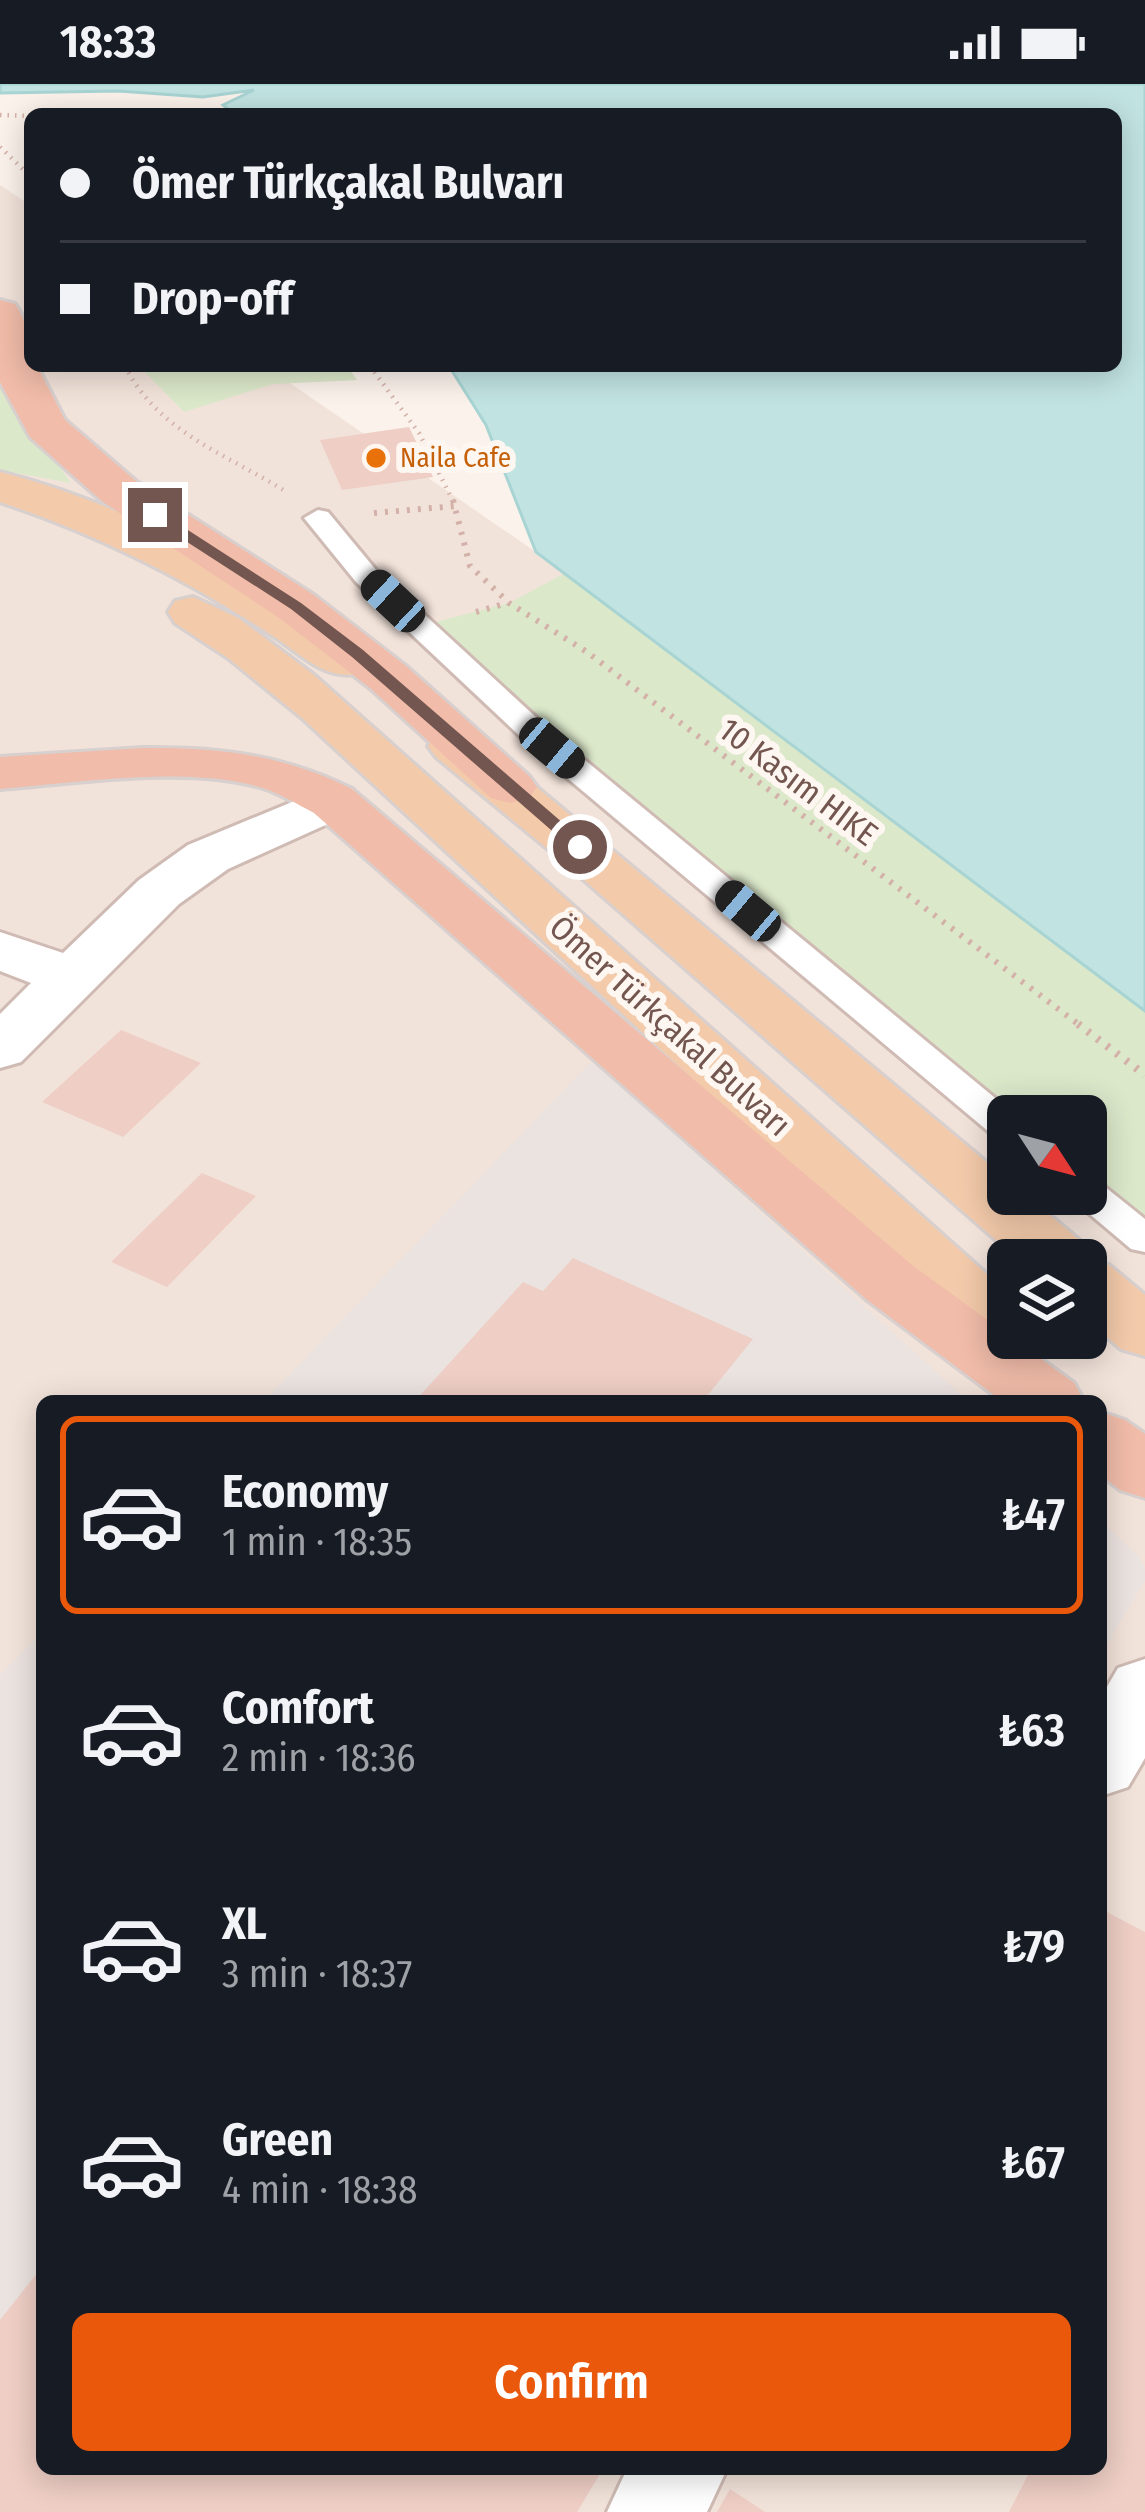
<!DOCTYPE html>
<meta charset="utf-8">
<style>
:root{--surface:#171b24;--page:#242831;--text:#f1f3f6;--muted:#9ea1a6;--line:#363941;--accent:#ea580c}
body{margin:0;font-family:"Fira Sans Condensed",sans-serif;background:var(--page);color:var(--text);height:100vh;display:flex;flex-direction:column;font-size:45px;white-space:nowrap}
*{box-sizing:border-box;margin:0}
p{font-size:39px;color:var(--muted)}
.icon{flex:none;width:66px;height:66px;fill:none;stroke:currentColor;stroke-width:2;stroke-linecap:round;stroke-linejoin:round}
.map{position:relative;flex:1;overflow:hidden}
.side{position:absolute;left:36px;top:1311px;width:1071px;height:1080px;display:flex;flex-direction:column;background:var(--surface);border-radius:18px;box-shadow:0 6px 30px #0003}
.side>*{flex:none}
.hud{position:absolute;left:24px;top:24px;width:1098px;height:264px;border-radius:18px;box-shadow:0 6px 30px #0003;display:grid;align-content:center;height:264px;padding:0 36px;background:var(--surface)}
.needle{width:78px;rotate:126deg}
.tools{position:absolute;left:987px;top:1011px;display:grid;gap:24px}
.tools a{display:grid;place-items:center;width:120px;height:120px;border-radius:18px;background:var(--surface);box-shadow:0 6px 30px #0003;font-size:60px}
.end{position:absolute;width:54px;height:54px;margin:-27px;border:15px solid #745650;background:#fff;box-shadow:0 0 0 6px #fff}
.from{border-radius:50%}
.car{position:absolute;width:36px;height:72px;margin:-36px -18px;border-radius:15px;box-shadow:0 0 9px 3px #0007;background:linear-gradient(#222 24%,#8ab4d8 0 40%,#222 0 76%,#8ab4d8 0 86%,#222 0)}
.hud b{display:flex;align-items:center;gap:42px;height:114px;font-size:45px}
.hud b+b{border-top:3px solid var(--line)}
.hud i{width:30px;height:30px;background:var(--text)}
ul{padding:21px 0 0;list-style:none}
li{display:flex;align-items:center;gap:36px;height:198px;margin:0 24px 18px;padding:0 12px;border:6px solid transparent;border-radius:18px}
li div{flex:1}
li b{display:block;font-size:45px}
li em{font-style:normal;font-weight:600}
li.selected{border-color:var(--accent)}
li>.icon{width:108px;height:108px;stroke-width:1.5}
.button{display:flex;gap:24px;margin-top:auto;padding:24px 36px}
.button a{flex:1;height:138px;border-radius:18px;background:var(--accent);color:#fff;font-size:48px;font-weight:600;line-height:138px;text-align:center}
.status{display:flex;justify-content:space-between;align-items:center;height:84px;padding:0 60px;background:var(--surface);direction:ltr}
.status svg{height:33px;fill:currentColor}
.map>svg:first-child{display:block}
.residential{fill:#f2e3da;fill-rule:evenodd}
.industrial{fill:#ebe3e0}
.green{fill:#dce8ca}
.water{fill:#c1e3e2;stroke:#a8d4d3;stroke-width:3}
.building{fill:#eecec5}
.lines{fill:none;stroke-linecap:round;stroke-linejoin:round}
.service-casing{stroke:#cfbbb4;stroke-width:6}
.minor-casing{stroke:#cfbbb4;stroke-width:6}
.primary-casing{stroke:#d8d0ce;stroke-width:6}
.trunk-casing{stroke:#d8d0ce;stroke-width:6}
.path-far2{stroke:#d3b1a8;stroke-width:4.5;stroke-dasharray:1.5 6;stroke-linecap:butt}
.path-far1{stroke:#d3b1a8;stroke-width:6;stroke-dasharray:3 8;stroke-linecap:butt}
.path{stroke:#d3b1a8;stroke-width:8;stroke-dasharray:3 9;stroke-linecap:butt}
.service{fill:#fff;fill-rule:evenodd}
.minor{fill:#fff;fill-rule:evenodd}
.primary{fill:#f3caaa;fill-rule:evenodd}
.trunk{fill:#f1bca9;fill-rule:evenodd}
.route{fill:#745650}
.food-dot{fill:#e8710a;stroke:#fef7f1;stroke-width:4.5}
.labels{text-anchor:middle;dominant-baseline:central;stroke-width:12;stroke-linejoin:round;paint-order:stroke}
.far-food-label{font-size:27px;fill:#c56008;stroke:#fef7f1;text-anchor:start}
.street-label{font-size:33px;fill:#745650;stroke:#fef7f1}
</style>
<div class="status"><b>18:33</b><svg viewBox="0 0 49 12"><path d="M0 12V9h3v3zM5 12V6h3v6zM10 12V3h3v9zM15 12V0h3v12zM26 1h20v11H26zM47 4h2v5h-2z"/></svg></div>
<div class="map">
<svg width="1145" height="2428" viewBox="0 0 1145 2428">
<rect width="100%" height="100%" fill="#fbf2eb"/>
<!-- residential -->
<path class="residential" d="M0,101L30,121V282H265L536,468L1145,927V2428H0ZM1008,1032H1086V1110H1008ZM1008,1176H1086V1254H1008ZM42,1317H1101V2385H42Z"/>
<!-- industrial -->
<path class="industrial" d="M593,976L968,1317H264Z
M1101,1438L1138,1471L1145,1485V1497L1101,1570Z
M42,1548V2385L0,2428V1591Z"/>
<!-- green -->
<path class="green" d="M139,282H347L357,296L273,300L184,328Z
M0,286L13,313L71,399L0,386Z
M565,489L1145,927V1153L1086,1105V1032H1008L420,542L509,519Z"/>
<!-- water -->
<path class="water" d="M0,0H1145V927L536,468L486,341L449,282H1116V30H234L223,21L254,6L203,13L118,7L0,9Z"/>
<!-- building -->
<path class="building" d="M409,343L433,393L342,406L320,356Z
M121,946L201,979L123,1053L42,1018Z
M202,1089L256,1112L167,1203L111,1178Z
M573,1174L753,1255L703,1317H415L523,1198L543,1207Z
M1101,1825L1145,1848V2428H1009L1031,2385H1101Z
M42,2183V2385H603L577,2428H0V2236Z
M730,2405L765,2428H717Z"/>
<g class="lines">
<defs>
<path id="service" d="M318,426L328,428L376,486L563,658L1017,1032H1008V1056L995,1053L541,672L356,498L304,434Z
M1086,1094L1099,1098L1145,1135V1168L1131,1165L1073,1116L1069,1110H1086Z"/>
<path id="minor" d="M333,701L352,705L360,717L352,729L228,785L179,820L21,978L0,984V930L31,899L0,887V848L63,869L139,796L188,761Z
M1145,1575V1674L1128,1703L1101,1712V1613L1118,1584Z
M627,2385H727L707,2428H607Z"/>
<path id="primary" d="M0,388C107,415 211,468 304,527C326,542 354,556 370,578L362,589C325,598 303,571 273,552C188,496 97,450 0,418Z
M193,513L238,534L314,591L1008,1209V1254H1037L1032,1264L1008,1271L984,1264L302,634L228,574L175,539L168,528L175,517Z
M455,646L474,651L1008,1096V1110H1025L1084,1160L1093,1177L1109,1181L1145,1211V1272L1121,1265L1086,1235V1176H1019L560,775L436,673L428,662L436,651Z"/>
<path id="trunk" d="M0,216L15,220C28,238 30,260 30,282H37L65,336L137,398L314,511L406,582L529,692L537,703L529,714L510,719L491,714L370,604L278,533L103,418L30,353L0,298Z
M143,664C218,663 284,671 352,705L912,1181L1074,1299L1084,1317H1002L866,1215L314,729C297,720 281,710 263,704C188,681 77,699 0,705V673Z
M1101,1328L1125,1336L1145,1350V1414L1120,1406L1101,1391Z"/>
</defs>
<!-- service casing -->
<use href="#service" class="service-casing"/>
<!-- minor casing -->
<use href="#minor" class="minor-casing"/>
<!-- primary casing -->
<use href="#primary" class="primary-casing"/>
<!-- trunk casing -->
<use href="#trunk" class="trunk-casing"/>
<!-- path-far2 -->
<path class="path-far2" d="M0,31L30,32
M0,63L30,92
M125,282C158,348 226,370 285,407
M370,282L419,349L454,419"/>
<!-- path-far1 -->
<path class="path-far1" d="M453,416L470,482L509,519L587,568L1082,943
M374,429L456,422
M476,528L507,519"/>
<!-- path -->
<path class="path" d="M1078,940L1145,991"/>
<!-- service -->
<use href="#service" class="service"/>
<!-- minor -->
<use href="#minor" class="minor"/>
<!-- primary -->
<use href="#primary" class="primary"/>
<!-- trunk -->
<use href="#trunk" class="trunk"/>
</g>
<!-- route -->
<path class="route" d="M150,428H160L301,519L363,566L586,759V766H574L352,573L291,525L150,434Z"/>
<!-- markers -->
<circle class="food-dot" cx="376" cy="374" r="12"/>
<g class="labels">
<!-- far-food labels -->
<g class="far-food-label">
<text x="400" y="374">Naila Cafe</text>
</g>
<!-- street labels -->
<g class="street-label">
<text transform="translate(798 698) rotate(37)">10 Kasım HIKE</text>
<text transform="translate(670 942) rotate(42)">Ömer Türkçakal Bulvarı</text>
</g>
</g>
</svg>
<div class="tools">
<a><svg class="needle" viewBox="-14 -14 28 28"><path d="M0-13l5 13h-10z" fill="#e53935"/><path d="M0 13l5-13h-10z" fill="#9ea1a6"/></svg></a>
<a><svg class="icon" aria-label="layers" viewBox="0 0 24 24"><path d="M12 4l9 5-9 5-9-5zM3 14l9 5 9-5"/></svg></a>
</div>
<i class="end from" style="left:580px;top:763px"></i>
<i class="end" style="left:155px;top:431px"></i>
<i class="car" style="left:393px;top:517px;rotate:313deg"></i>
<i class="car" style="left:552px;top:664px;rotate:130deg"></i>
<i class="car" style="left:748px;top:827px;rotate:310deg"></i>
<div class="hud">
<b><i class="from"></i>Ömer Türkçakal Bulvarı</b>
<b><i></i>Drop-off</b>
</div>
<section class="side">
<ul>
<li class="selected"><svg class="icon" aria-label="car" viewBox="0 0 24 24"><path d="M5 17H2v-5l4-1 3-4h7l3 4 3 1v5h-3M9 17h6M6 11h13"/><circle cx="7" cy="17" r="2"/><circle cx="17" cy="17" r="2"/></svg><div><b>Economy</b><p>1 min · 18:35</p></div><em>₺47</em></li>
<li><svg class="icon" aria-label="car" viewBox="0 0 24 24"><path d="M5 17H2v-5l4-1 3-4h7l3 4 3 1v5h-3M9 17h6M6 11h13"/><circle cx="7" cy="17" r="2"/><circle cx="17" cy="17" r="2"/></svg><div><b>Comfort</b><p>2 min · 18:36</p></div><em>₺63</em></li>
<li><svg class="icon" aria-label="car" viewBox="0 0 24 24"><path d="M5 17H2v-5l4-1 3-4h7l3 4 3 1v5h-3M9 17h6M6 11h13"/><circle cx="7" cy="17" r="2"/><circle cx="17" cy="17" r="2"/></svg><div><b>XL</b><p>3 min · 18:37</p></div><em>₺79</em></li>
<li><svg class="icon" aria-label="car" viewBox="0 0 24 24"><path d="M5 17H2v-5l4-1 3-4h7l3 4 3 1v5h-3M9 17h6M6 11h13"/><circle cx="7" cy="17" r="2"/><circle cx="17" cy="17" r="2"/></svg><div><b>Green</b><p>4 min · 18:38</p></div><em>₺67</em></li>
</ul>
<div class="button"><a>Confirm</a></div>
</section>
</div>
